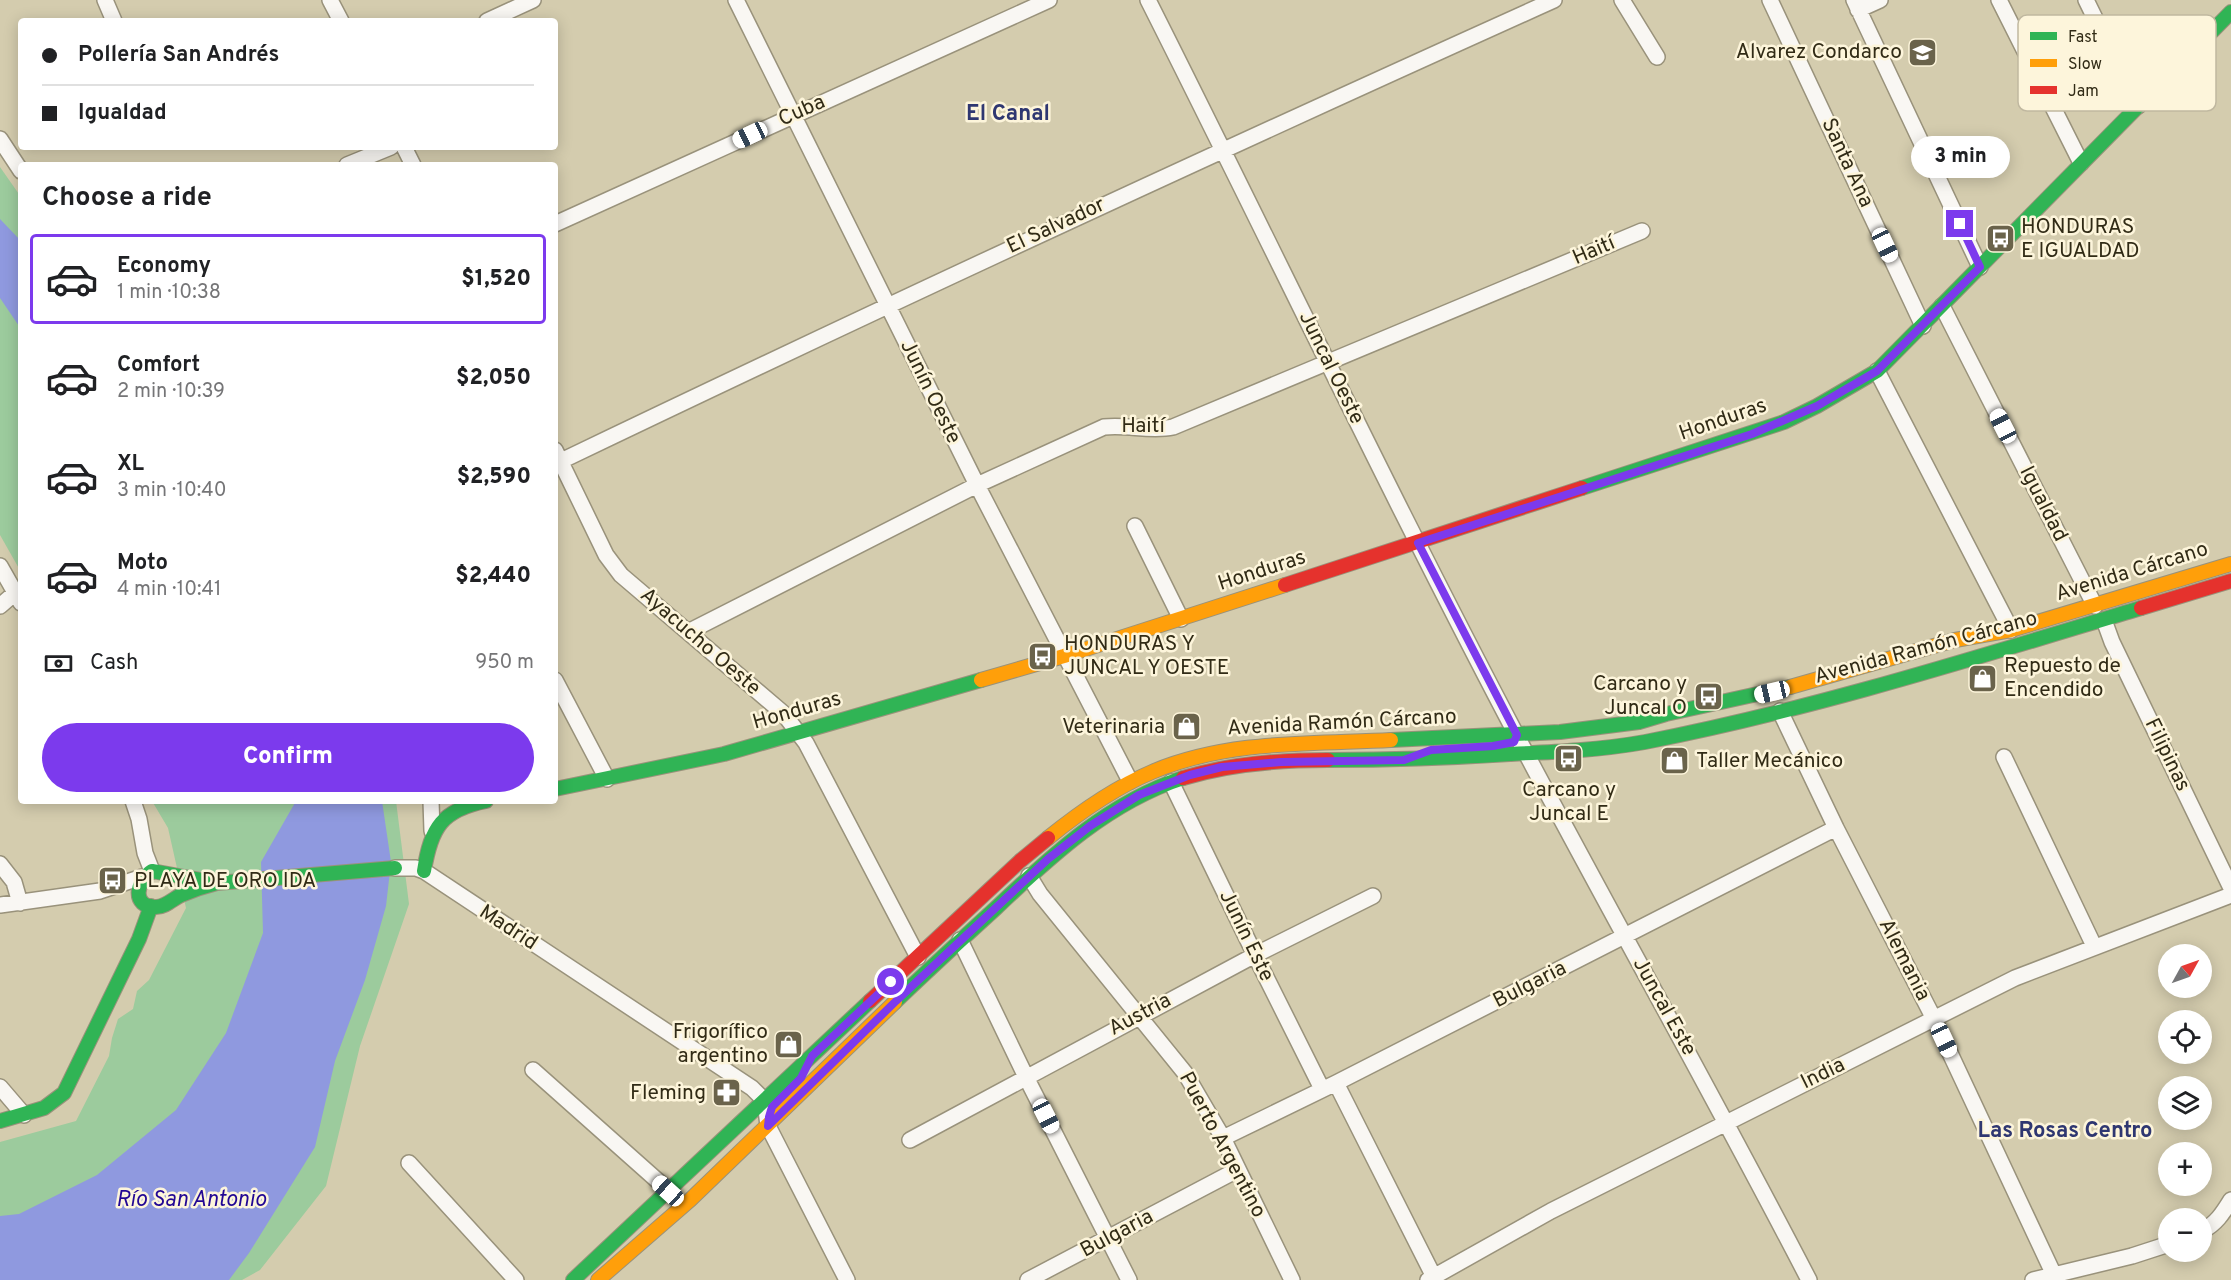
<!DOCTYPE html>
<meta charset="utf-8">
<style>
:root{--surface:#fff;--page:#f2f2f2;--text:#202124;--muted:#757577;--line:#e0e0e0;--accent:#7c3aed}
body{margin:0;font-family:Overpass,sans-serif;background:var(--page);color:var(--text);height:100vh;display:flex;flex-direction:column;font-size:22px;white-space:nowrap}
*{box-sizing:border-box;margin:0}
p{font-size:20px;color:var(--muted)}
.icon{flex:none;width:33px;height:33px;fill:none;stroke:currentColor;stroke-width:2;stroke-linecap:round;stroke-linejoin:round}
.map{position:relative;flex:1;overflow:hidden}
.side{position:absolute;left:18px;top:162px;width:540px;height:642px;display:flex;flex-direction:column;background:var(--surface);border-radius:6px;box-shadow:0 3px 15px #0003}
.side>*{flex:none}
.guide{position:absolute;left:18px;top:18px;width:540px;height:132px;border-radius:6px;box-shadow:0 3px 15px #0003;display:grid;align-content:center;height:132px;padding:0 24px;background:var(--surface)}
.needle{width:39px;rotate:50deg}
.fabs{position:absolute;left:2158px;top:944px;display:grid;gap:12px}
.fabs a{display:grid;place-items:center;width:54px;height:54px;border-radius:50%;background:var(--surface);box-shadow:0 3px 15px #0003;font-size:30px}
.end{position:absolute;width:27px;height:27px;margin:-14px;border:8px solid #7c3aed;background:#fff;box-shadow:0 0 0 3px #fff}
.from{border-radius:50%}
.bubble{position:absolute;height:42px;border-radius:21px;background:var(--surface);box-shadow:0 3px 15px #0003;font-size:20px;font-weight:800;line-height:42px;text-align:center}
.car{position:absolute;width:18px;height:36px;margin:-18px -9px;border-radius:8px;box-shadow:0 0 4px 2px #0007;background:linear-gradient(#fff 24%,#345 0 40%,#fff 0 76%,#345 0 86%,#fff 0)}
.guide b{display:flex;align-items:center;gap:21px;height:57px;font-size:22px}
.guide b+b{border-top:2px solid var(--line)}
.guide i{width:15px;height:15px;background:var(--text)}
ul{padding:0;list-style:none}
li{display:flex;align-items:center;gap:18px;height:90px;margin:0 12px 9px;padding:0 12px;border:3px solid transparent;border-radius:6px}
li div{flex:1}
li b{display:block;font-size:22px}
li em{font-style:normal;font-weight:800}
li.current{border-color:var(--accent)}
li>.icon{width:54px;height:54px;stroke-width:1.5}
h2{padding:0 24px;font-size:27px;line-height:72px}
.pay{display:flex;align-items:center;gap:15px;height:66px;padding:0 24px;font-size:22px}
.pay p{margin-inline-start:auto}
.action{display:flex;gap:12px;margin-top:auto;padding:12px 24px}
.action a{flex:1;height:69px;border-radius:36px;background:var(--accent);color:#fff;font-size:24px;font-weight:800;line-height:69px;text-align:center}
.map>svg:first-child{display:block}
.green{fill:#9ccb9d}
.water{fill:#8f99df}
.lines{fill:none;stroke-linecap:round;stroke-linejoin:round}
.street-casing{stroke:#99927b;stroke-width:18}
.fast-casing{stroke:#99927b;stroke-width:16}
.slow-casing{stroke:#99927b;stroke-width:16}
.jam-casing{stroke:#99927b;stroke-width:16}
.street{stroke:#f9f7f3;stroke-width:15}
.fast{stroke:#30b455;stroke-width:14}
.slow{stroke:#ff9f0a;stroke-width:14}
.jam{stroke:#e5322d;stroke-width:14}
.route{stroke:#7c3aed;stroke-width:8}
.labels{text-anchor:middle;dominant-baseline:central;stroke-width:5;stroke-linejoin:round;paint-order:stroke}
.poi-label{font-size:21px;fill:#312b16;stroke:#fdf5db;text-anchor:end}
.street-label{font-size:21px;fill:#312b16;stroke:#fdf5db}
.neighbourhood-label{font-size:22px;font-weight:bold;fill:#2f3771;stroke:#fdf5db}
.water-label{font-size:22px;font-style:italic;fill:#220794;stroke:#fdf5db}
.key{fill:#fdf5db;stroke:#c0b8a0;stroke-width:1.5}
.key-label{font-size:16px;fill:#312b16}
</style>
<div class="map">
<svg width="2231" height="1280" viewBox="0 0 2231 1280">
<rect width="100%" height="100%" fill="#d4ccae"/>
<!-- green -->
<path class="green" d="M0,167L21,197V572L0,535Z
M152,801H396L409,904L360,1046L326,1186L260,1270L242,1280H0V1142L76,1121L109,1056L112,1038L118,1019L133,1009L137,991L149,980L186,908L168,828Z"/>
<!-- water -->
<path class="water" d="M0,219L21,241V329L0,298Z
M296,801H382L391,862L386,906L365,980L335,1061L315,1147L249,1253L229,1280H0V1216L19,1214L97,1175L176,1110L226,1033L263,933L261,862Z"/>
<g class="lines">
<defs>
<path id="street" d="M105,0L114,21
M330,0L341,21
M736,0L977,485L1130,781
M1148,0C1275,252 1396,508 1528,757C1621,932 1718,1104 1809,1280
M1622,0L1657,57
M1770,0L1923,326
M1854,0L1980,267
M1999,0L2081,163
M2086,0L2138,106
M1858,10L1880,0
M487,21L533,0
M0,139L21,171
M404,147L413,165
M347,165L391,147
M555,224L1049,0
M1942,306L2095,606
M1877,371L2011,630
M555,450L606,555L621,575L783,713L806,743L918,957
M561,461C890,303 1221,150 1554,0
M1135,526L1181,619
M0,566L21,603
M0,606L15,593
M2104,620L2112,642L2231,888
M688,632L977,485L1104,427C1127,424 1150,432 1173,427L1642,231
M555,680L607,779
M1780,711L1836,828L1934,1019L2054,1275
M2004,757L2094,946
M1171,782L1255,955L1322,1089
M133,801L139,819L145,853L152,871
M431,801L432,831
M0,864L14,882L20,903
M395,868H416L424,871L752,1088L765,1101L768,1126L847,1280
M1029,876L1040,894L1185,1073L1223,1138L1292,1280
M0,905L100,891L142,877
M960,940L1026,1077L1129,1280
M533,1070L668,1190
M1336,1083L1434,1277
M0,1087L24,1115
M1223,1138L1336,1083L1836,828
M910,1140L1255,955L1373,896
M409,1163L516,1280
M2202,1231C2216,1224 2223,1213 2231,1200
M1028,1280L1237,1170
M1428,1280L1551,1211L2015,978L2231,895
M2033,1280L2132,1256L2169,1244"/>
<path id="fast" d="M1582,488L1784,422L1817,406L1877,371L2231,12
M1391,740L1560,732L1639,722L1666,714L1790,687
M1328,760C1389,760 1449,758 1510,754C1555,752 1601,750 1645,742C1814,709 1978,657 2141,608
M555,789L724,754L981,680
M424,871C431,827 442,810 486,801
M217,883C205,886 193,890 181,895C173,899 165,907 156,907C131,907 136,881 152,871L217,883L395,868
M895,1002C928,970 962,939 996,908C1052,855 1109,802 1183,778
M0,1121L44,1108L64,1093L139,939L151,906
M573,1280L870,1001"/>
<path id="slow" d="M981,680L1064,656L1285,585
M1790,687L1955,640L2011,630L2231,564
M1048,838C1080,812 1114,788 1152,772C1227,740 1311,744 1391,740
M598,1280L690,1200L895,1002"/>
<path id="jam" d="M1285,585L1582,488
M2141,608L2231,581
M1183,778C1229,764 1280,760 1328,760
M870,1001L1020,861L1048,838"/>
</defs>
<!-- street casing -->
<use href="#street" class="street-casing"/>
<!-- fast casing -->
<use href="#fast" class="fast-casing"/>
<!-- slow casing -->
<use href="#slow" class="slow-casing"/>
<!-- jam casing -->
<use href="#jam" class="jam-casing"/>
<!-- street -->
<use href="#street" class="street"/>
<!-- fast -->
<use href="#fast" class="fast"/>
<!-- slow -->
<use href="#slow" class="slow"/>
<!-- jam -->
<use href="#jam" class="jam"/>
</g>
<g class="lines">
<!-- route -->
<path class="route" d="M891,982L812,1056L801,1078L772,1107L769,1117L768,1126L896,1001L1048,859L1090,826L1139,795L1190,775L1222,767L1281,762L1404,760L1431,750L1493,746L1514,742L1517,735L1418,543L1752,434L1817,406L1877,371L1980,267L1960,224"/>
</g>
<!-- icons -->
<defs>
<symbol id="school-square" viewBox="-11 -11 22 22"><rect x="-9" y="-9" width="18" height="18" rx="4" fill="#6a634b" stroke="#fdf5db"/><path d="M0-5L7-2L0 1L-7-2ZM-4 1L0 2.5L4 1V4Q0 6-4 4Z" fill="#fff"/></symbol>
<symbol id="bus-square" viewBox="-11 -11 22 22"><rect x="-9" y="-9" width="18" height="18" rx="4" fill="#6a634b" stroke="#fdf5db"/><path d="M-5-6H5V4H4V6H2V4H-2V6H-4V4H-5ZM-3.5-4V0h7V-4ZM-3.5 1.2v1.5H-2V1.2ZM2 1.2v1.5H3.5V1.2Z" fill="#fff"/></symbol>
<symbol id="shop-square" viewBox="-11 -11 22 22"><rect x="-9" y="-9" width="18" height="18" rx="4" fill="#6a634b" stroke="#fdf5db"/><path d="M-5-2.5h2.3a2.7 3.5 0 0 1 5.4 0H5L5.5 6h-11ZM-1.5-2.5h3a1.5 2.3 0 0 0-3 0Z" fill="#fff"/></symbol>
<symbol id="pharmacy-square" viewBox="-11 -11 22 22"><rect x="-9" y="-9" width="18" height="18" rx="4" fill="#6a634b" stroke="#fdf5db"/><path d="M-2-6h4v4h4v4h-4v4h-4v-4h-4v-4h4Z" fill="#fff"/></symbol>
</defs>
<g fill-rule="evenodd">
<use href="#school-square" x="1906" y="36" width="33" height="33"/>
<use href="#bus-square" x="1984" y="222" width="33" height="33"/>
<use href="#bus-square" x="1026" y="640" width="33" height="33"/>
<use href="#shop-square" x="1966" y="662" width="33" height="33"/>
<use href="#bus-square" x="1692" y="680" width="33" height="33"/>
<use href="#shop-square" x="1170" y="710" width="33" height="33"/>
<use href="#bus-square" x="1552" y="742" width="33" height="33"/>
<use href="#shop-square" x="1658" y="744" width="33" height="33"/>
<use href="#bus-square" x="96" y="864" width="33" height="33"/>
<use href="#shop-square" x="772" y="1028" width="33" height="33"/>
<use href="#pharmacy-square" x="710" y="1076" width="33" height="33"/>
</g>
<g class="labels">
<!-- poi labels -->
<g class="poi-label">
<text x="1902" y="52">Alvarez Condarco</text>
<text x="2021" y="227" text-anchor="start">HONDURAS<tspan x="2021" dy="24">E IGUALDAD</tspan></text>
<text x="1064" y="644" text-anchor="start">HONDURAS Y<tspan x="1064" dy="24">JUNCAL Y OESTE</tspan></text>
<text x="2004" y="666" text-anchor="start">Repuesto de<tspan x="2004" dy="24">Encendido</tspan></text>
<text x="1687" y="684">Carcano y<tspan x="1687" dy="24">Juncal O</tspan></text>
<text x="1165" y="727">Veterinaria</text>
<text x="1696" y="761" text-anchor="start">Taller Mecánico</text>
<text x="1569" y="790" text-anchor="middle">Carcano y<tspan x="1569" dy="24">Juncal E</tspan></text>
<text x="134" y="881" text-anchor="start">PLAYA DE ORO IDA</text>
<text x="768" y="1032">Frigorífico<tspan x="768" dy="24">argentino</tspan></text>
<text x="706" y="1093">Fleming</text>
</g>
<!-- street labels -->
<g class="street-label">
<text transform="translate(802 111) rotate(-24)">Cuba</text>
<text transform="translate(1847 163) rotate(65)">Santa Ana</text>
<text transform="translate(1056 226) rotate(-25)">El Salvador</text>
<text transform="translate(1594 251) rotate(-23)">Haití</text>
<text transform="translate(1331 368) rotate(64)">Juncal Oeste</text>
<text transform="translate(930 392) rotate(64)">Junín Oeste</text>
<text transform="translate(1723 420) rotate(-19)">Honduras</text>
<text x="1143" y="426">Haití</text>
<text transform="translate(2043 504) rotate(63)">Igualdad</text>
<text transform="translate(1262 571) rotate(-18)">Honduras</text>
<text transform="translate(2132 572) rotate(-17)">Avenida Cárcano</text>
<text transform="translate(700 642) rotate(41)">Ayacucho Oeste</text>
<text transform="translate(1926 648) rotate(-15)">Avenida Ramón Cárcano</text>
<text transform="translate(797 711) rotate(-16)">Honduras</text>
<text transform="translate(1342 723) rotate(-3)">Avenida Ramón Cárcano</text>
<text transform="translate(2167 755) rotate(64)">Filipinas</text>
<text transform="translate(508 928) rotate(33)">Madrid</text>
<text transform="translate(1246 936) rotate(64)">Junín Este</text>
<text transform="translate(1904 960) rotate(63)">Alemania</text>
<text transform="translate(1530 985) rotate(-27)">Bulgaria</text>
<text transform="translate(1664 1007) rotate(61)">Juncal Este</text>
<text transform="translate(1140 1015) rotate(-28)">Austria</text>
<text transform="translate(1823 1074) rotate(-26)">India</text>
<text transform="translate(1222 1145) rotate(62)">Puerto Argentino</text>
<text transform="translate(1117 1234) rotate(-28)">Bulgaria</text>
</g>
<!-- neighbourhood labels -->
<g class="neighbourhood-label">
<text x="1008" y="114">El Canal</text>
<text x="2065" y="1131">Las Rosas Centro</text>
</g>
<!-- water labels -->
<g class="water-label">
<text x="191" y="1200">Río San Antonio</text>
</g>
</g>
<!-- legend -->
<rect x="2018" y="15" width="198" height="96" rx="9" class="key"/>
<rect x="2030" y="32" width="27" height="8" fill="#30b455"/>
<rect x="2030" y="59" width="27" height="8" fill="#ff9f0a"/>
<rect x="2030" y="86" width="27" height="8" fill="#e5322d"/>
<g class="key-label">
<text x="2068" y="42">Fast</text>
<text x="2068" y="69">Slow</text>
<text x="2068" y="96">Jam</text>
</g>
</svg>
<div class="fabs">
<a><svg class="needle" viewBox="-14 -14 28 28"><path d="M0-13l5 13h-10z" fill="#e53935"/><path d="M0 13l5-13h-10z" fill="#757577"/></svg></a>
<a><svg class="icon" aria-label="locate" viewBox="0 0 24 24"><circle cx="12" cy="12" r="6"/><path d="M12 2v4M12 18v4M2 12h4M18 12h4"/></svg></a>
<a><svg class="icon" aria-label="layers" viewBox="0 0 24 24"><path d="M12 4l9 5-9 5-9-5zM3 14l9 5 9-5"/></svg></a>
<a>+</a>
<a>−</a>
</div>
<i class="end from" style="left:891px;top:982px"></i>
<i class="end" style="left:1960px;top:224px"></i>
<div class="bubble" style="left:1911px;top:136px;width:99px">3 min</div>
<i class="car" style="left:750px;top:135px;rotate:245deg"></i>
<i class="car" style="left:1885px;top:245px;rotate:155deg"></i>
<i class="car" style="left:2003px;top:426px;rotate:333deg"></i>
<i class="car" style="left:1772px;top:692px;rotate:257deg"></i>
<i class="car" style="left:1944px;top:1040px;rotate:155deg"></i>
<i class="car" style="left:1046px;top:1116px;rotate:153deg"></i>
<i class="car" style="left:668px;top:1191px;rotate:312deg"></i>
<div class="guide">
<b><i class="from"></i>Pollería San Andrés</b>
<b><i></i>Igualdad</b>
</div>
<section class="side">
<h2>Choose a ride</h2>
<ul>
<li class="current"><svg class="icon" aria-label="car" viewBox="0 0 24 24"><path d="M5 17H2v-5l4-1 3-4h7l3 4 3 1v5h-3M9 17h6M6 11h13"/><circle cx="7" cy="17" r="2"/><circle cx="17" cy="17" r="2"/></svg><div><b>Economy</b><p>1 min · 10:38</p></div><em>$1,520</em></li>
<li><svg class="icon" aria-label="car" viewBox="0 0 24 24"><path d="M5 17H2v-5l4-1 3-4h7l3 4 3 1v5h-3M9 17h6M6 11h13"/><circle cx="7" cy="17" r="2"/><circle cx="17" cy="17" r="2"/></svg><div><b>Comfort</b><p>2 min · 10:39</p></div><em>$2,050</em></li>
<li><svg class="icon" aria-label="car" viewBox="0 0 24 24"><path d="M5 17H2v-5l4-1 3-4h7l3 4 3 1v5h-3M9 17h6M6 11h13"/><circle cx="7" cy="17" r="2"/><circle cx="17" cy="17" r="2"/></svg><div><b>XL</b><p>3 min · 10:40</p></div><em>$2,590</em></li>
<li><svg class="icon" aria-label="car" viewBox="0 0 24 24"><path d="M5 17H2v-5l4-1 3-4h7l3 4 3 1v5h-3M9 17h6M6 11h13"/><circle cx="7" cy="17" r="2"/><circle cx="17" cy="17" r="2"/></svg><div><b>Moto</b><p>4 min · 10:41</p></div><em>$2,440</em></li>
</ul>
<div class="pay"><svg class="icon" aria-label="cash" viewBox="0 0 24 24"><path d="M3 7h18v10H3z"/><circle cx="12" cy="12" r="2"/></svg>Cash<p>950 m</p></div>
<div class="action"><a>Confirm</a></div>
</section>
</div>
